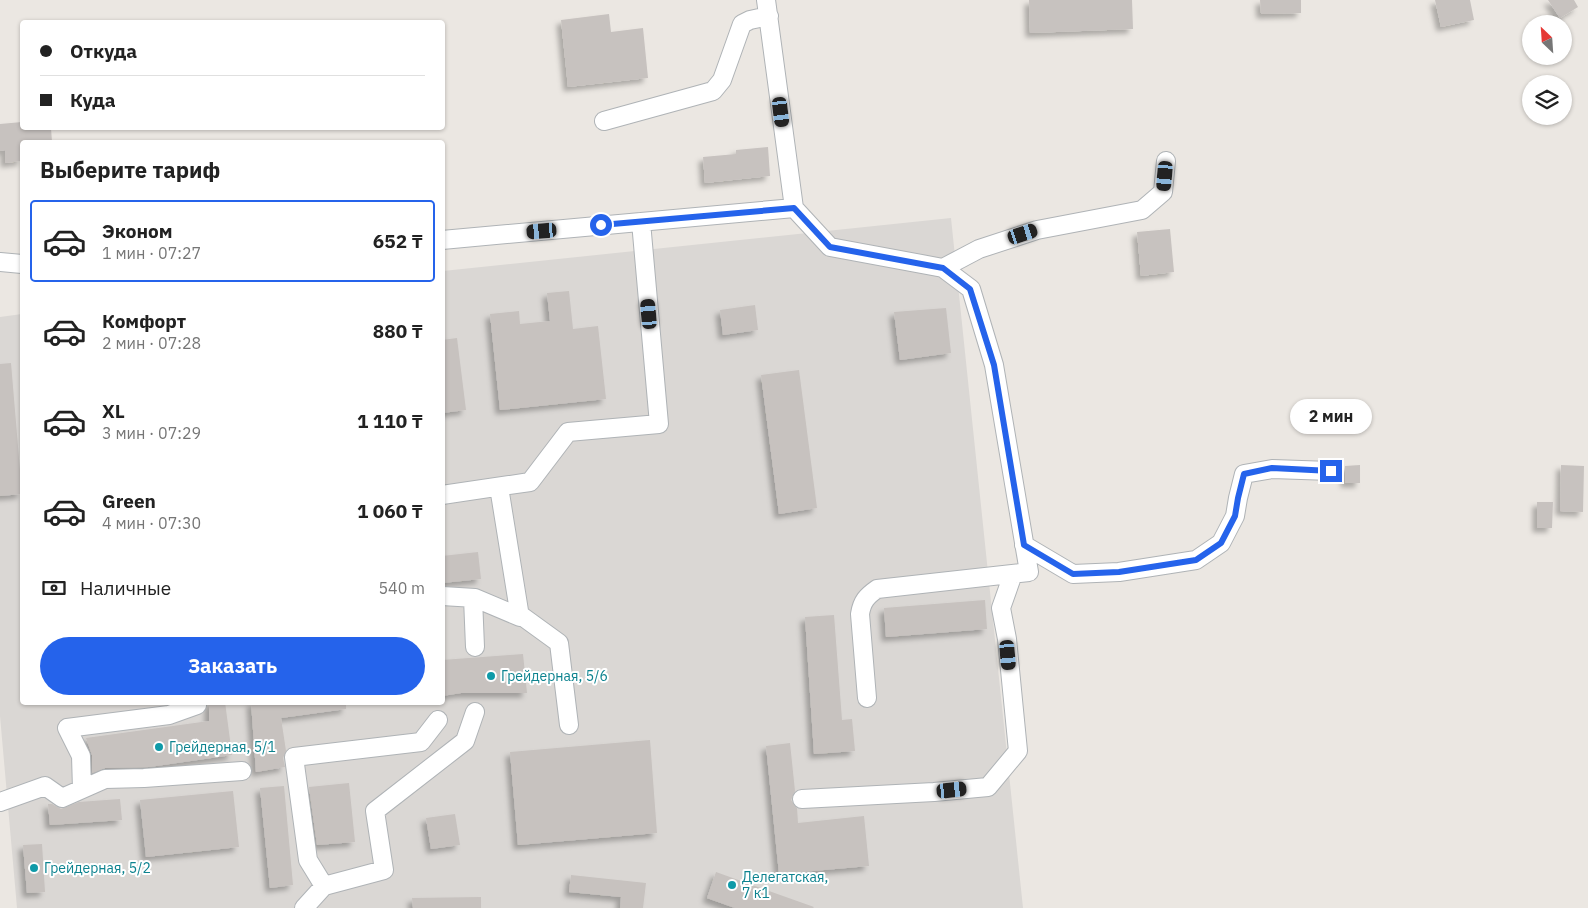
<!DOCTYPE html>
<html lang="ru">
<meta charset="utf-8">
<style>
:root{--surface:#fff;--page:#f6f6f6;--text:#222;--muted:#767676;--line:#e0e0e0;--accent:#2563eb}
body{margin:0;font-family:"IBM Plex Sans",sans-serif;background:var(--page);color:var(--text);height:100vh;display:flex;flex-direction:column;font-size:19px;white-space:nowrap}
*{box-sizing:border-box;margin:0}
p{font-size:16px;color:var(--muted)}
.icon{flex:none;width:28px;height:28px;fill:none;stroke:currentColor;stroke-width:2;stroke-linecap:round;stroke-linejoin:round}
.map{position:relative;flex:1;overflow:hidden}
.side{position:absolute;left:20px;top:140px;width:425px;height:565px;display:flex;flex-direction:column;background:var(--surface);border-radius:5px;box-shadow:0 1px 4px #0004}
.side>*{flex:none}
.top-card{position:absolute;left:20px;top:20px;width:425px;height:110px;border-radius:5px;box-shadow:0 1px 4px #0004;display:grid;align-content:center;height:110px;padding:0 20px;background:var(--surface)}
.needle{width:32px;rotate:335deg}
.controls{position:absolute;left:1522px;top:15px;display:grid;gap:10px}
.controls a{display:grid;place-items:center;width:50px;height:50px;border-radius:50%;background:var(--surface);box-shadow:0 1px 4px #0004;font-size:25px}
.end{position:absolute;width:22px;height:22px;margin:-11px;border:6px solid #2563eb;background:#fff;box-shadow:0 0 0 2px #fff}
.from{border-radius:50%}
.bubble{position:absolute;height:35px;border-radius:18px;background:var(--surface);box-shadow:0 1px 4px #0004;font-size:16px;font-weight:700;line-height:35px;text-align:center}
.car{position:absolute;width:15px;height:30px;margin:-15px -8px;border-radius:6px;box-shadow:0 0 4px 1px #0007;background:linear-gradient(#222 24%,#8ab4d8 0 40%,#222 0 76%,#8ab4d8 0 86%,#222 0)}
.top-card b{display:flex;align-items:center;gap:18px;height:48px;font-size:19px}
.top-card b+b{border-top:1px solid var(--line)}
.top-card i{width:12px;height:12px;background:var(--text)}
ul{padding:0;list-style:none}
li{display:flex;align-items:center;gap:15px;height:82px;margin:0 10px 8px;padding:0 10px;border:2px solid transparent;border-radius:5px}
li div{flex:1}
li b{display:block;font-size:19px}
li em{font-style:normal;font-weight:700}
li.on{border-color:var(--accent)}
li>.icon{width:45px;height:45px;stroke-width:1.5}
h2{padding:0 20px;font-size:22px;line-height:60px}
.pay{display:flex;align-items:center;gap:12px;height:55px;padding:0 20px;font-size:19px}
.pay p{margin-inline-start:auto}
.action{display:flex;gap:10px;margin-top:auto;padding:10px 20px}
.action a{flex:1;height:58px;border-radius:30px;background:var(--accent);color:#fff;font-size:20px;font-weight:700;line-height:58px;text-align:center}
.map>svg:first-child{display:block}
.industrial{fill:#dad7d4}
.building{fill:#c7c2bf;filter:url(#shadow)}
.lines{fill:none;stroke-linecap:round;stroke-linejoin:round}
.minor-casing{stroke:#afb3b6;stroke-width:20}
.minor{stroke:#fff;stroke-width:18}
.route{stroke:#2563eb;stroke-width:6}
.culture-dot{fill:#0f9aa8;stroke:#fff;stroke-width:2}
.labels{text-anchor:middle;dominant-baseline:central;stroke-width:4;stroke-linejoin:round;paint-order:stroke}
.culture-label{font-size:14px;fill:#0d838f;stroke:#fff;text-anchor:start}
</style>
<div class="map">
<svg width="1588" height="908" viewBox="0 0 1588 908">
<defs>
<filter id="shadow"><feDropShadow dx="-4.5" dy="4.5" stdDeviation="2.5" flood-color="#0004"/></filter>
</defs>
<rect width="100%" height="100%" fill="#ebe7e2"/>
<!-- industrial -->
<path class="industrial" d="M951,218L1023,908H17L0,716V317L22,314V702H442L443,271Z"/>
<!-- building -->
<path class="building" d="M1029,0H1132L1133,29L1030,33Z
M1260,0H1301V13L1261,14Z
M1435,0H1470L1474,20L1441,27Z
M1548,0H1574L1578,7L1560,18Z
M609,14L611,32L643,28L648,78L568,87L561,20Z
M22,122V128H51L52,142H22V161L5,163V150L0,151V124Z
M768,147L770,176L705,183L703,157L736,154V150Z
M1170,229L1174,272L1141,276L1137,232Z
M569,291L573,329L598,326L606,399L500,410L490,314L519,311L520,324L550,321L547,293Z
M755,305L758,330L723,335L720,310Z
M946,308L951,353L900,360L894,312Z
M457,338L466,410L442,413V340Z
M11,363L22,494L0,496V364Z
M799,370L817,508L779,514L761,375Z
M1360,465V483H1345V466Z
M1561,465L1584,466L1583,512L1560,511Z
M1537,502H1553L1552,528H1537Z
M478,552L481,579L442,583V556Z
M985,600L987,629L886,637L884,608Z
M834,615L842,720L852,719L855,751L814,754L805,617Z
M523,654L527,693H461L442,696V660Z
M209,702H225L232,755L149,767L105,768L92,773V755L86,738L209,721Z
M251,702H346V709L281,718L286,751L283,758L285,767L256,772Z
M650,740L657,833L518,845L510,752Z
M790,743L795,791L791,800L797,808L798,823L864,816L869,866L779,874L766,746Z
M349,783L355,842L317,845L309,787Z
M284,786L293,885L270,888L260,788Z
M233,791L239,847L146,857L140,800Z
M120,799L122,820L50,825L48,804H52L61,809L79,802Z
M455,814L460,845L431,849L426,818Z
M42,844L45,892L27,893L23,845Z
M716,872L814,907L813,908H735L707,898Z
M571,875L646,883L643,908H620L621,897L569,892Z
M481,897V908H413L412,898Z"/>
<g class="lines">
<defs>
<path id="minor" d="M766,0L794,208L830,247L943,268L971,289L994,365L1029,572L877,589C867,596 862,601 860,614L867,698
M604,121L713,91L722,80L742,24L750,20L769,16
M442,240L794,208
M0,262L22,264
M943,268L979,249L1037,230L1142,210L1163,192L1166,161
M442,495L530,482L568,432L659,424L641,222
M1024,545L1073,574L1119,572L1196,560L1221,543L1235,516L1238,498L1244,474L1272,469L1331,471
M442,596L475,598L520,617L499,487
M473,598L475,647
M519,614L559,643L569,725
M82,789L81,756L67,728L169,715L197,705
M802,799L934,792L988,787L1018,751L1007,639L1001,608L1013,574
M0,802L45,786L62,798L105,779L144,778L242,771
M324,886L308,860L294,757L421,742L438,720
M304,908L324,886L384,870L375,811L465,741L475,712"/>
</defs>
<!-- minor casing -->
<use href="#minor" class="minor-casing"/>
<!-- minor -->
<use href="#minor" class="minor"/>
</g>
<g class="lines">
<!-- route -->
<path class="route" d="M601,225L794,208L830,247L943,268L970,289L994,365L1024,545L1073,574L1119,572L1196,560L1221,543L1235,516L1238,498L1244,474L1272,468L1331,471"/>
</g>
<!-- markers -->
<g class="culture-dot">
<circle cx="491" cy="676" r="5"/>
<circle cx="159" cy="747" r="5"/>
<circle cx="34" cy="868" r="5"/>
<circle cx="732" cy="885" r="5"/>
</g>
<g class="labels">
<!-- culture labels -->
<g class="culture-label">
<text x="501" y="676">Грейдерная, 5/6</text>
<text x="169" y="747">Грейдерная, 5/1</text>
<text x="44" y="868">Грейдерная, 5/2</text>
<text x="742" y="877">Делегатская,<tspan x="742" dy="16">7 к1</tspan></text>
</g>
</g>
</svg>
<div class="controls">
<a><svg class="needle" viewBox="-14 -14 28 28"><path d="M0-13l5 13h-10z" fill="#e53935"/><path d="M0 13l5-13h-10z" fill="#767676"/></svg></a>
<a><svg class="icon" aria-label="layers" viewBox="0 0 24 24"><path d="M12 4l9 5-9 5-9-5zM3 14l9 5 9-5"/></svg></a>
</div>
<i class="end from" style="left:601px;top:225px"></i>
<i class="end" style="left:1331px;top:471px"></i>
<div class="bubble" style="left:1290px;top:399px;width:82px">2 мин</div>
<i class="car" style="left:781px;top:112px;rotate:173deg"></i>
<i class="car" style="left:1165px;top:176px;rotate:185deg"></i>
<i class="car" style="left:542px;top:231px;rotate:265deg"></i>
<i class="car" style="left:1023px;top:234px;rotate:72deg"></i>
<i class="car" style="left:649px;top:314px;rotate:355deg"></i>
<i class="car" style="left:1008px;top:655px;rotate:175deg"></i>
<i class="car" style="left:952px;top:790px;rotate:84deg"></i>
<div class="top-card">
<b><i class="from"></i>Откуда</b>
<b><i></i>Куда</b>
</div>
<section class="side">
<h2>Выберите тариф</h2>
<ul>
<li class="on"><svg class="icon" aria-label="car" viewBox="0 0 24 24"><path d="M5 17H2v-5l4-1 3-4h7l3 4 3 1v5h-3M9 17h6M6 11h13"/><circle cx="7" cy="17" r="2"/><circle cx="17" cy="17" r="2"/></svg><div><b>Эконом</b><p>1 мин · 07:27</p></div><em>652 ₸</em></li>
<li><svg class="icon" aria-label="car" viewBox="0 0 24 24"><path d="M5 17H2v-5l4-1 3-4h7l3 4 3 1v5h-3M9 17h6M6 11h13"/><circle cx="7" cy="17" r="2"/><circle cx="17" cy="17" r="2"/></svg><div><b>Комфорт</b><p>2 мин · 07:28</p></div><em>880 ₸</em></li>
<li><svg class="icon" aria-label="car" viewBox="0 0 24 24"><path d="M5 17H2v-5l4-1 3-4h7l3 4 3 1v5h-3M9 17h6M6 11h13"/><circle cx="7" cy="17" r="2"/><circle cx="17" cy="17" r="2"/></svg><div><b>XL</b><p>3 мин · 07:29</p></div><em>1 110 ₸</em></li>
<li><svg class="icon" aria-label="car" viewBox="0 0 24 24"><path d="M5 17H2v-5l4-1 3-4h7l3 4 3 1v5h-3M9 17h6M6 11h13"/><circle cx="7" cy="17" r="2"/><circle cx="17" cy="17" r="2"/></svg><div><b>Green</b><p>4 мин · 07:30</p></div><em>1 060 ₸</em></li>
</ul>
<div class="pay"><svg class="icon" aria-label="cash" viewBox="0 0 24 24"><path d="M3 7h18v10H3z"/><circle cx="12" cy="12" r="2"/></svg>Наличные<p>540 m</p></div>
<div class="action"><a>Заказать</a></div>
</section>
</div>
